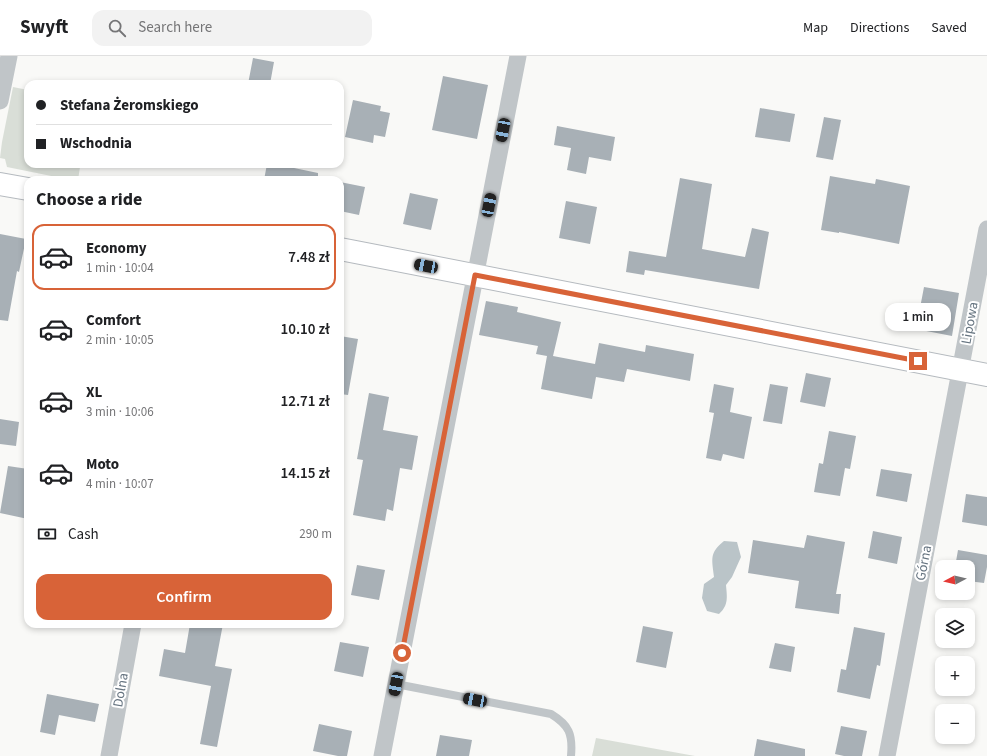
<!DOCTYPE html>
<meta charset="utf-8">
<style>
:root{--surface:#fff;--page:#f2f2f2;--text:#202124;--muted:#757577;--line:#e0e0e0;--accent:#d86338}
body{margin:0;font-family:"Source Sans 3",sans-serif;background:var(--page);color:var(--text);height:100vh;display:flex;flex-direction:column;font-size:15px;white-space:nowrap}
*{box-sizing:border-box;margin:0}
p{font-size:13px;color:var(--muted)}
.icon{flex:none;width:22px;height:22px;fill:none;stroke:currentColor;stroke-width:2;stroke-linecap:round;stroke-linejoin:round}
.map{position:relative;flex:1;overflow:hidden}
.panel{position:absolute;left:24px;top:120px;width:320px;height:452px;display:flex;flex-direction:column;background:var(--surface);border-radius:12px;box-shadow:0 2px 6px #0003}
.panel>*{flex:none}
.top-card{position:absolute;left:24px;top:24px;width:320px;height:88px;border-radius:12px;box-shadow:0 2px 6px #0003;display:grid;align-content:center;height:88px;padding:0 12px;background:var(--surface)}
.needle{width:26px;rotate:263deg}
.controls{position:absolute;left:935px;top:504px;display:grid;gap:8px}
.controls a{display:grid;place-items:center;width:40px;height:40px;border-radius:8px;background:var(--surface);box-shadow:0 2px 6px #0003;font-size:20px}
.end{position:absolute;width:18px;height:18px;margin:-9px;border:5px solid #d86338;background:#fff;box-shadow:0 0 0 2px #fff}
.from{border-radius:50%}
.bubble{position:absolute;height:28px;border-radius:12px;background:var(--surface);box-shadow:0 2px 6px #0003;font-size:13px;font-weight:600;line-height:28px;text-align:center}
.car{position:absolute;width:12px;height:24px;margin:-12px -6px;border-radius:5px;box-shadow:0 0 3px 1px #0007;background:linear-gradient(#222 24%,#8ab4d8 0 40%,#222 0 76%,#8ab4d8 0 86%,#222 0)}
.top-card b{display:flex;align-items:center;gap:14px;height:38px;font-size:15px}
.top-card b+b{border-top:1px solid var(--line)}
.top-card i{width:10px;height:10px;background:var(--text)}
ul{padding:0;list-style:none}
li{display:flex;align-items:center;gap:12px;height:66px;margin:0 8px 6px;padding:0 4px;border:2px solid transparent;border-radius:12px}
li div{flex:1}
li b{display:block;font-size:15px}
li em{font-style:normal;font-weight:600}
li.active{border-color:var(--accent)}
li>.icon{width:36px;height:36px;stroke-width:1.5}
h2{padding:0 12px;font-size:18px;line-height:48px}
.pay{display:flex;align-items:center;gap:10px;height:44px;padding:0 12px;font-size:15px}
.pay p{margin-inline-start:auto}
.action{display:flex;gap:8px;margin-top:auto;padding:8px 12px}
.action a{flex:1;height:46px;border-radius:12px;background:var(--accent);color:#fff;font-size:16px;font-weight:600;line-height:46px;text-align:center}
header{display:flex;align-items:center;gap:24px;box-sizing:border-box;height:56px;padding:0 20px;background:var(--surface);border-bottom:1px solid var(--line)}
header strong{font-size:19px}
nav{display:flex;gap:22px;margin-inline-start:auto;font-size:14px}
.search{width:280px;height:36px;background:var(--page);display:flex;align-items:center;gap:10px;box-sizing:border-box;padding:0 14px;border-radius:12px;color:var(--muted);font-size:15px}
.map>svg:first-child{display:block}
.green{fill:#d9ded7}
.water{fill:#bac4c8}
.building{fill:#a8b0b6}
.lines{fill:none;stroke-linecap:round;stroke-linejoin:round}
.secondary-casing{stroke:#b5babf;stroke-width:24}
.lane{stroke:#c0c5c8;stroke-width:8}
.street{stroke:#c0c5c8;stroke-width:17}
.secondary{stroke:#fff;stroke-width:22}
.route{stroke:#d86338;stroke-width:5}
.labels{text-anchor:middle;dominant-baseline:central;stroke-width:4;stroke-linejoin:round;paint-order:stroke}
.street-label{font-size:14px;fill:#667480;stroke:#fff}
</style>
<header>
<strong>Swyft</strong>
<div class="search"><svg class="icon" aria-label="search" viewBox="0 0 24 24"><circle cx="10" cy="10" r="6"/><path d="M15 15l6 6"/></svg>Search here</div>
<nav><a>Map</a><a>Directions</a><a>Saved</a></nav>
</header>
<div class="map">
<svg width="987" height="700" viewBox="0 0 987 700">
<rect width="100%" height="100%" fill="#f9f9f7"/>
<!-- green -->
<path class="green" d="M13,31L28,34V108H65L80,111L78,124H71L7,111L5,103L0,102L2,86Z
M596,682L695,700H592Z"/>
<!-- water -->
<path class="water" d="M724,485L737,486L741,501L732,521L726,529C727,541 729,549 719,558L707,555L702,542L704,528L714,521C712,503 709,497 724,485Z"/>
<!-- building -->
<path class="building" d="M253,2L274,6L270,28H248Z
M443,20L488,29L477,83L432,74Z
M353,44L381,50L380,55L390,57L385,81L374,79L373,87L345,81Z
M760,52L795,58L790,86L755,81Z
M824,61L841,64L833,104L816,101Z
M557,70L615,81L611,105L589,101L586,118L567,114L571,92L554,89Z
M267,108H275L318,117V124H264Z
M830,120L875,128L876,123L910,130L899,188L839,176V177L821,174Z
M680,122L712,128L702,193L745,201L752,172L769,176L759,233L645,214L644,219L626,216L629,195L666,201Z
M340,126L365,131L359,159L340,155Z
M410,137L438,143L431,174L403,168Z
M566,145L597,151L590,188L559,182Z
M0,178L26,183L19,216L17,215L8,265L0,264Z
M924,231L959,237L952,280L916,273Z
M486,245L518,251L517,256L561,266L553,300L595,308L599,287L645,296L646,289L694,298L690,325L627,313L624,326L596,321L592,343L541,333L547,300L536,298L538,290L479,279Z
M340,280L358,283L348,339L340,338Z
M806,317L831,322L825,351L800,346Z
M714,328L734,332L730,356L752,361L744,403L723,398L721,405L706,402L714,357L709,356Z
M770,328L788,331L782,368L763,365Z
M369,337L389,341L383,374L418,380L412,414L400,412L393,455L387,453L385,465L353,459L363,404L357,403Z
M0,363L19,366L16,390L0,388Z
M829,375L856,380L850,413L845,412L840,440L814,436L819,407L823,408Z
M8,410L28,413V463L0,457Z
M881,413L912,418L907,446L876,440Z
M966,438L987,441V470L962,466Z
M873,475L902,481L897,508L868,502Z
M807,479L845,486L836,538H841L839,558L795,552L799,525L748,517L753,484L804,492Z
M958,494L987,499V511L984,527L968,525V511H955Z
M357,509L385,514L379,544L351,539Z
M190,568H223L215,610L232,613L217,691L200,688L211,630L159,620L164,593L185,597Z
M643,570L673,576L666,612L636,606Z
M854,571L885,577L880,610L877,609L870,643L837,636L841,613L846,614Z
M340,586L369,591L363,621L334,615Z
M775,587L795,591L791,616L769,612Z
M47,638L99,648L95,666L59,659L55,679L40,676Z
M319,668L352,675L347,700H338L313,695Z
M841,670L867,675L862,700H844L835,698Z
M440,679L472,684L469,700H436Z
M757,683L805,693V700H754Z"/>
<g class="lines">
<defs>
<path id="secondary" d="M0,128L28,133
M340,193L987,319"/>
</defs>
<!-- secondary casing -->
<use href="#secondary" class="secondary-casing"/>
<!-- lane -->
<path class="lane" d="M396,628L551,658C569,669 573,678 571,700"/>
<!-- street -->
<path class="street" d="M0,45L9,0
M109,700L133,568
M382,700L518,0
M887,700L987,173"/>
<!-- secondary -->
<use href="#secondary" class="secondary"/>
</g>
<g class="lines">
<!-- route -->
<path class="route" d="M402,597L475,219L918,305"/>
</g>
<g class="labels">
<!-- street labels -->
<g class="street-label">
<text transform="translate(970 267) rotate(-80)">Lipowa</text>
<text transform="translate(924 507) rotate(-79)">Górna</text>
<text transform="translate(121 634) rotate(-80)">Dolna</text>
</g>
</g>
</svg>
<div class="controls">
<a><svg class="needle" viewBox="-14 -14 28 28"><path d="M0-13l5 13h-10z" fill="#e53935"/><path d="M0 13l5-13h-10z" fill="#757577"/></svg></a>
<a><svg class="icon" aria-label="layers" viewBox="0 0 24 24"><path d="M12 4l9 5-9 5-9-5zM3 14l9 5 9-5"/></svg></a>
<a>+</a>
<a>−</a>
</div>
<i class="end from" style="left:402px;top:597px"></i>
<i class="end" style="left:918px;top:305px"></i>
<div class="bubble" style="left:885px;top:247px;width:66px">1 min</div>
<i class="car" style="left:503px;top:74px;rotate:191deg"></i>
<i class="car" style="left:489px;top:149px;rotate:11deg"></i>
<i class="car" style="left:426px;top:210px;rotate:281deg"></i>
<i class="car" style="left:396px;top:628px;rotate:191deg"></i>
<i class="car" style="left:475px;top:644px;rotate:281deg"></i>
<div class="top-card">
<b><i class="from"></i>Stefana Żeromskiego</b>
<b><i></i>Wschodnia</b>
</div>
<section class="panel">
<h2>Choose a ride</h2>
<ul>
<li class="active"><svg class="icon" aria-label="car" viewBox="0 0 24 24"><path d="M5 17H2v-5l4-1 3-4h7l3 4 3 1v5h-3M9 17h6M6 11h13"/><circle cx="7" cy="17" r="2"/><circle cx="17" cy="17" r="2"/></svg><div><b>Economy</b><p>1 min · 10:04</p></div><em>7.48 zł</em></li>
<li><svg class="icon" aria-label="car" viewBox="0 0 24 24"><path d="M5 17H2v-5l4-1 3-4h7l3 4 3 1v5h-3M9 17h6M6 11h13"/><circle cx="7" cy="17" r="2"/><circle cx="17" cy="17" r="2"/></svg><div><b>Comfort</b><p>2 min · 10:05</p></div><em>10.10 zł</em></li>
<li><svg class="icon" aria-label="car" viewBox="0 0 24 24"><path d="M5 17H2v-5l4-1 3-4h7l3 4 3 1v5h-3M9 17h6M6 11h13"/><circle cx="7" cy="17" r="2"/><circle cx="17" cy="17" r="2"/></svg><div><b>XL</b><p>3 min · 10:06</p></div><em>12.71 zł</em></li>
<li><svg class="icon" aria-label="car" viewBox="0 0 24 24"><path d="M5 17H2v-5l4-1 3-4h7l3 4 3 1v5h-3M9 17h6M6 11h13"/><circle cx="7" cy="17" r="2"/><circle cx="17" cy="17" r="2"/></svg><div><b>Moto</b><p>4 min · 10:07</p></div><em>14.15 zł</em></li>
</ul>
<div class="pay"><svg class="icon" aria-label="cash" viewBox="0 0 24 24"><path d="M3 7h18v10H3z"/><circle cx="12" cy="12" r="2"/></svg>Cash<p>290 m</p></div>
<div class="action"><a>Confirm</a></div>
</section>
</div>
